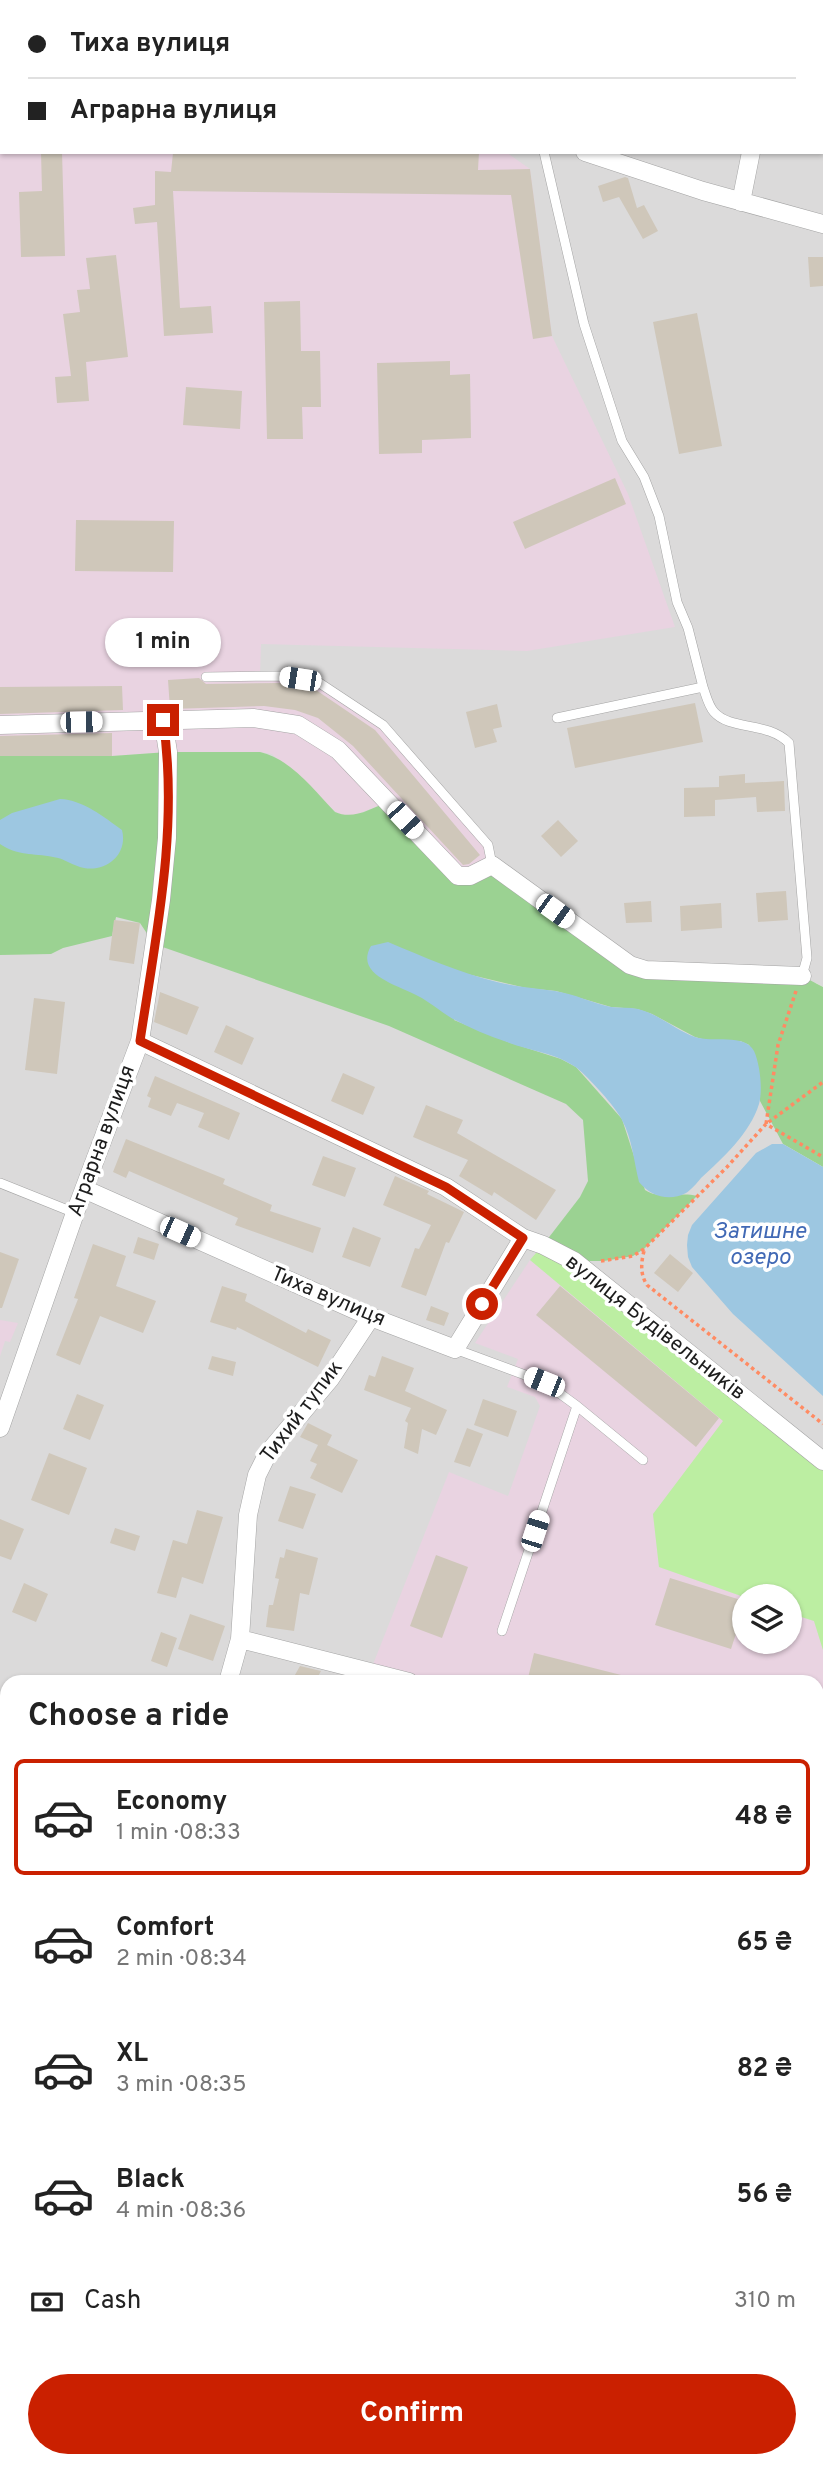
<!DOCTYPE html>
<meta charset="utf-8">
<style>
:root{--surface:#fff;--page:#f2f2f2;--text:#222;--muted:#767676;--line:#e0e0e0;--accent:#ca2000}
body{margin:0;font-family:Overpass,sans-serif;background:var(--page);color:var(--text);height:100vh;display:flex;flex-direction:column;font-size:26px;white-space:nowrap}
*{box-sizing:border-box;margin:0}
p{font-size:23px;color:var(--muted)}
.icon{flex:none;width:38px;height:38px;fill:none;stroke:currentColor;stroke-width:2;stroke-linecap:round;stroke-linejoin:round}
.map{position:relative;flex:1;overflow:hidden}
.details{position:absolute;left:0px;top:1675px;width:824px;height:793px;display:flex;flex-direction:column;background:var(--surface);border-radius:21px 21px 0 0;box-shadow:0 2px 5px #0004}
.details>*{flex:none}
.banner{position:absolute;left:0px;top:0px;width:824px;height:154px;box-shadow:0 2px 5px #0004;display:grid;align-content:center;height:154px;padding:0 28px;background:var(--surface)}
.controls{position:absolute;left:732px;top:1584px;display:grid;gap:14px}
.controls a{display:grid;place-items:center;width:70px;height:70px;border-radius:50%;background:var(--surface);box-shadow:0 2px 5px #0004;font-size:35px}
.end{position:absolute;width:32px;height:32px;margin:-16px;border:9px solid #ca2000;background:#fff;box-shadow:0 0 0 4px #fff}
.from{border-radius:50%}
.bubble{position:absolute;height:49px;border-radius:24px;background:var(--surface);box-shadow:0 2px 5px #0004;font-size:23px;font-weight:700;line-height:49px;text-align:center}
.car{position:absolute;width:21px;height:42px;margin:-21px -10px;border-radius:9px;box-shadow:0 0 5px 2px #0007;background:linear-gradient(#fff 24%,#345 0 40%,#fff 0 76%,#345 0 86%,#fff 0)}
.banner b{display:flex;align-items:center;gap:24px;height:66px;font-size:26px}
.banner b+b{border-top:2px solid var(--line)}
.banner i{width:18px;height:18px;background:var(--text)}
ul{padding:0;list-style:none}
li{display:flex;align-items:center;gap:21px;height:116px;margin:0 14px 10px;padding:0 14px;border:4px solid transparent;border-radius:10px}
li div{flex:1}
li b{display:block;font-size:26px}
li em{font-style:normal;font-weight:700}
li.on{border-color:var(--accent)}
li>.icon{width:63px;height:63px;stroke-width:1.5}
h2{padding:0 28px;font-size:32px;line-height:84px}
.pay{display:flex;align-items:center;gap:18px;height:77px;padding:0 28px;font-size:26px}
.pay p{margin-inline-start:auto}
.primary-button{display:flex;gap:14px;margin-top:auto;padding:14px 28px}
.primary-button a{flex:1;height:80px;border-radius:42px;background:var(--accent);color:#fff;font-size:28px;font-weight:700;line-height:80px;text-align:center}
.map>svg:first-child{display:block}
.residential{fill:#dbdada;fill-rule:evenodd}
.industrial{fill:#e9d3e1}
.construction{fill:#c1c4ac}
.grass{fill:#bceea2}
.forest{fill:#9bd292}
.water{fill:#9dc7e1}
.building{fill:#cfc7ba}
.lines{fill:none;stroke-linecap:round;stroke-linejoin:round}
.lane-casing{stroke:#a4a4a4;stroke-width:10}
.street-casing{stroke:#a4a4a4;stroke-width:19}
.path{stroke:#ff8b63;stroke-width:3.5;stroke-dasharray:3.5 3.5;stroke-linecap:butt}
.lane{stroke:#fff;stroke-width:9}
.street{stroke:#fff;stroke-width:18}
.route{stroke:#ca2000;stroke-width:9}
.labels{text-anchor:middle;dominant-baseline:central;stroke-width:7;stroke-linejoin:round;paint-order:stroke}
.street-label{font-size:21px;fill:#1d1d1d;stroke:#fff}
.water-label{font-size:23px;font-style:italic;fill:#4169b5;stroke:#fff}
</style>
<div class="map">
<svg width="823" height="2467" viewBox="0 0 823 2467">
<rect width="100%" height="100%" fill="#efede1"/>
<!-- residential -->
<path class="residential" d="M0,0H823V987L816,983L740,1040L783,1144L823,1167V2415L817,2412V1682H7V2460L741,2461V2467H0ZM2,2H822V152H2ZM744,1596H789V1642H744Z"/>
<!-- industrial -->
<path class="industrial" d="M0,140L2,152H506L530,169L552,336L628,494L675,627L527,651L261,644L260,676L318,682L383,725L488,845L492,865L470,876L388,802L355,815H343L336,812L272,754L261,752H168L112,756H0Z
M530,1260L724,1421L653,1514L659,1567L744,1597V1642H789V1613L814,1621L823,1650V1786L817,1785V1682H409L370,1672L449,1472L508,1496L540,1406L535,1397L507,1387L518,1359L475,1343Z
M0,1320L18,1323L10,1342L5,1341L0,1356Z
M817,2412L823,2415V2467H741V2461L817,2460Z"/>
<!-- construction -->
<path class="construction" d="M316,2461H511L508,2467H323Z"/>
<!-- grass -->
<path class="grass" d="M543,1245L823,1461V1650L814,1621L789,1613V1596L744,1597L659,1567L653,1514L723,1421L530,1260Z
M817,1903L823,1904V1985L817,1984Z"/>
<!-- forest -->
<path class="forest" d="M168,752H260C291,759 314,790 335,812C353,820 371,809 387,802L458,876L492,865L630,965L802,976L823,987V1167L783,1144L760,1101V1081L749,1045L740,1041H709L695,1037L652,1014L637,1009L611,1007L556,991L526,988L467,974L454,1020L508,1042L561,1059L576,1067L622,1119L645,1190C663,1201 678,1191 697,1196L644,1249L633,1256L604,1261H574L543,1245L580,1197L588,1181L583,1120L566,1104L389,1026L154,944L140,923L116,917L112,936L63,948L51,954L0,955V756H112Z"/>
<!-- water -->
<path class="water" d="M60,799C83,800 104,817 122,830C128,853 108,872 84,868C73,866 64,858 53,857C33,853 17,856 0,844V820L12,813Z
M388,942C424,957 460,973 497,982C517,987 536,988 555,991C575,994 592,1003 611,1007C620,1008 629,1007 638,1009C659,1014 675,1030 695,1037C712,1043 745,1033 754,1051C760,1064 763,1090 759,1104C750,1133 723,1158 701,1178C697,1183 691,1190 686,1193C669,1202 650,1196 639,1182C634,1162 632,1138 622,1120C616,1107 588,1077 577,1068C557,1053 530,1051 507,1042C489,1036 470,1028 453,1019C441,1012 430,1002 418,996C398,985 354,975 371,946Z
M772,1144H783L823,1167V1396L733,1314L692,1267L688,1257L687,1245L688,1235L692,1225L756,1153Z"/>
<!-- building -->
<path class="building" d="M41,152H62L65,256L21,257L19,192L42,191Z
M479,152L478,170L530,169L552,336L533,339L511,195L173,191L180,308L211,306L213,333L164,336L157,222L135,224L133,208L155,205V171L171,172L173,153Z
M625,177L628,178L637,208L644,205L658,231L643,239L619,197L603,202L598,186Z
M116,255L128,357L86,362L89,401L57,403L55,377L71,376L63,314L80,312L77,290L90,289L86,258Z
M808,257H823V286L810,287Z
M300,301L301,351H320L321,407H302L303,439H267L264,302Z
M697,313L722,446L679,454L653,322Z
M450,361V375L470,374L471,438L422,440V453L379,454L377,363Z
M186,387L242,391L240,429L183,425Z
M615,478L626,504L525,549L513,522Z
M76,520L174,521L173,572L75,571Z
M199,678L206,684L280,683L316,690L375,730L480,855L469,864L463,865L353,746L318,718L295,710L264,706L170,709L168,680Z
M122,686L123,710L0,714V687Z
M695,703L703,742L575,768L567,728Z
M497,704L502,727L493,729L497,742L475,748L466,712Z
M112,733V756H0V736Z
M745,774V783L784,781L785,811L757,812L756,797L715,800V816L684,817V788L719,787V776Z
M558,820L578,841L561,857L541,836Z
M786,891L788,920L758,922L756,893Z
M651,901L652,922L626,923L624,903Z
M721,903L722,928L681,931L680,906Z
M114,920L140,923L134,964L109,960Z
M160,992L199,1007L187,1035L154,1022Z
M34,998L65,1002L57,1074L25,1070Z
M226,1025L254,1038L242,1065L214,1052Z
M343,1073L375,1087L363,1115L331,1101Z
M155,1076L240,1113L229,1140L198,1127L204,1113L177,1103L171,1116L148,1107L151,1098L147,1096Z
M426,1105L463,1120L457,1133L556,1190L536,1220L494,1192L492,1196L459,1176L468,1160L413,1137Z
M126,1139L225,1179L223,1184L272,1205L270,1211L321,1228L313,1253L235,1225L238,1218L129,1171L126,1178L113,1172Z
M323,1156L356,1168L345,1197L312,1185Z
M395,1176L429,1191L427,1194L464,1212L449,1243L446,1242L426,1296L401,1287L415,1248L419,1249L431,1225L383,1205Z
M353,1227L381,1238L370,1267L342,1257Z
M138,1237L159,1244L154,1260L133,1253Z
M93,1244L126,1256L116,1286L156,1301L143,1333L100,1316L80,1365L56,1355L78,1299L74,1298Z
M0,1252L19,1259L2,1308H0Z
M670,1254L693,1273L678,1292L654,1273Z
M222,1286L247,1294L245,1301L306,1333L308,1329L331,1340L318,1367L237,1327L236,1330L210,1322Z
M560,1286L719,1418L696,1447L536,1315Z
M431,1306L449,1313L444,1326L426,1320Z
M212,1356L236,1362L233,1376L208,1369Z
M382,1356L414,1368L405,1391L447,1410L436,1435L422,1429L418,1454L404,1448L408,1423L405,1421L411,1408L364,1390L369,1375L375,1377Z
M77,1394L104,1405L90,1440L63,1429Z
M483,1399L517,1411L508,1437L474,1425Z
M308,1423L332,1435L327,1445L358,1460L342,1493L310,1478L317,1464L310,1461L318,1445L300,1437Z
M467,1428L483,1434L470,1467L454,1462Z
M49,1453L87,1468L69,1515L31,1500Z
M290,1486L316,1494L303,1529L278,1521Z
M197,1510L223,1517L203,1584L182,1577L176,1598L157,1593L173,1540L187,1544Z
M0,1519L24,1529L11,1560L0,1556Z
M115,1528L140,1536L135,1551L110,1543Z
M286,1549L318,1558L309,1595L300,1593L294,1631L266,1627L269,1605H273L279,1579L275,1578L280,1557L284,1558Z
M436,1555L468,1567L442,1638L410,1626Z
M670,1578L744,1601V1609L731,1649L655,1625Z
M24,1583L48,1594L36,1622L12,1612Z
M190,1614L225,1626L213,1661L178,1649Z
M161,1632L177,1638L167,1667L151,1661Z
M534,1653L629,1677V1682H527Z
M300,1666L321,1671L315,1682H291Z"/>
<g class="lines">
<defs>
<path id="lane" d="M197,2V0
M544,152L584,324L622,441L644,477L659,516L677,602L688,628L703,687L557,718
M206,677L281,676L318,682L383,725L488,845L492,865
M703,687C706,695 708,705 714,712C731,731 767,721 789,743L807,958L802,976
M0,1183L75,1213
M455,1349L544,1382L577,1406L643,1460
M502,1631L577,1406
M0,1803L7,1794
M585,2467L587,2460"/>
<path id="street" d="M779,2V0
M0,122H2
M585,152L703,191L823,224
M741,202L751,152
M0,725L253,718L298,725L338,750L458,876H470L492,865L630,965L646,970L802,976
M140,1041L446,1187L523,1238L543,1245L574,1261L823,1461
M84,1189L371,1317L455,1349L523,1238
M0,1428L75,1213L140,1041L161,900L167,838L168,752L163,720
M240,1639L409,1682
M228,1682L240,1639L248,1515L257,1475L268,1453L330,1379L371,1317
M817,1785L823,1786
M0,1942L7,1945
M0,2199L7,2202
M817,2285L823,2287
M0,2422L7,2425
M89,2460L104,2467
M545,2460L548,2467
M523,2467L525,2460"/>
</defs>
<!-- lane casing -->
<use href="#lane" class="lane-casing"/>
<!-- street casing -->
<use href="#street" class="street-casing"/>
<!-- path -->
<path class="path" d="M796,991L778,1045L766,1124L823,1082
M644,1251C641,1263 640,1274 647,1285L823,1424
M601,1261L633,1256L644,1249L727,1167L766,1124L823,1157"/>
<!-- lane -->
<use href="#lane" class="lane"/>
<!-- street -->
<use href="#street" class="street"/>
</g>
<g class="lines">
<!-- route -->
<path class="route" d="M163,720C179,827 156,935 140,1041L446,1187L523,1238L482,1304"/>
</g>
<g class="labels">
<!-- street labels -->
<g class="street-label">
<text transform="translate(102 1141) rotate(-70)">Аграрна вулиця</text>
<text transform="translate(328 1297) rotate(23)">Тиха вулиця</text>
<text transform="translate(655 1328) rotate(38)">вулиця Будівельників</text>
<text transform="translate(302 1412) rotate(-53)">Тихий тупик</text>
</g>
<!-- water labels -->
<g class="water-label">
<text x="760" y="1232">Затишне<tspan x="760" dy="26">озеро</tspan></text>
</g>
</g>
</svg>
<div class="controls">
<a><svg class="icon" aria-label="layers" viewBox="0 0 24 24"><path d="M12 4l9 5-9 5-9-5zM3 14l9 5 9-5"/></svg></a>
</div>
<i class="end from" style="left:482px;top:1304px"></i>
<i class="end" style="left:163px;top:720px"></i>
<div class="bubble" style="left:105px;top:618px;width:116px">1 min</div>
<i class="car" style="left:300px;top:679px;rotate:279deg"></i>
<i class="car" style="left:81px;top:722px;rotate:89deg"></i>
<i class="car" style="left:405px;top:820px;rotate:137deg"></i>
<i class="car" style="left:555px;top:911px;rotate:126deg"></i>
<i class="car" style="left:180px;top:1232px;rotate:114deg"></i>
<i class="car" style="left:544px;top:1382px;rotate:292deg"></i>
<i class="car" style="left:535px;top:1531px;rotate:18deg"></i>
<div class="banner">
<b><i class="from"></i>Тиха вулиця</b>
<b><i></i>Аграрна вулиця</b>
</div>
<section class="details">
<h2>Choose a ride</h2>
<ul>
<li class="on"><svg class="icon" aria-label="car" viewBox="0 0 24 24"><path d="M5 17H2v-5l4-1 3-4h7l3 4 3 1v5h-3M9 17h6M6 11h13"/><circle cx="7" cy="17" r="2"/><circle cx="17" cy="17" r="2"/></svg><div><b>Economy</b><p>1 min · 08:33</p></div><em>48 ₴</em></li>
<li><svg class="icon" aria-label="car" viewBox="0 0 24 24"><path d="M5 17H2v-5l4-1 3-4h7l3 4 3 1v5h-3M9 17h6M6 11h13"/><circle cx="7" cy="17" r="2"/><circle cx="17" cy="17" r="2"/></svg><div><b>Comfort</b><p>2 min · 08:34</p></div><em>65 ₴</em></li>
<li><svg class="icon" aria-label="car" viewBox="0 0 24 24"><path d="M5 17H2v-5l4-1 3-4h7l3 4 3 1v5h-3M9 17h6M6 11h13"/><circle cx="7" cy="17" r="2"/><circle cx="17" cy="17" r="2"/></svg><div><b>XL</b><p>3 min · 08:35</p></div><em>82 ₴</em></li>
<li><svg class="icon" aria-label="car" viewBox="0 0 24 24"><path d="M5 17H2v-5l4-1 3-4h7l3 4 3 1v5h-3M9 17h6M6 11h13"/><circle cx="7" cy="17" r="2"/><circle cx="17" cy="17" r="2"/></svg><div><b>Black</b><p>4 min · 08:36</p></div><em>56 ₴</em></li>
</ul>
<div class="pay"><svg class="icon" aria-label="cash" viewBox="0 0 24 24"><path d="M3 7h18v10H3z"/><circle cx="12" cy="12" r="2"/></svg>Cash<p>310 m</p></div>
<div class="primary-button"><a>Confirm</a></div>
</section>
</div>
